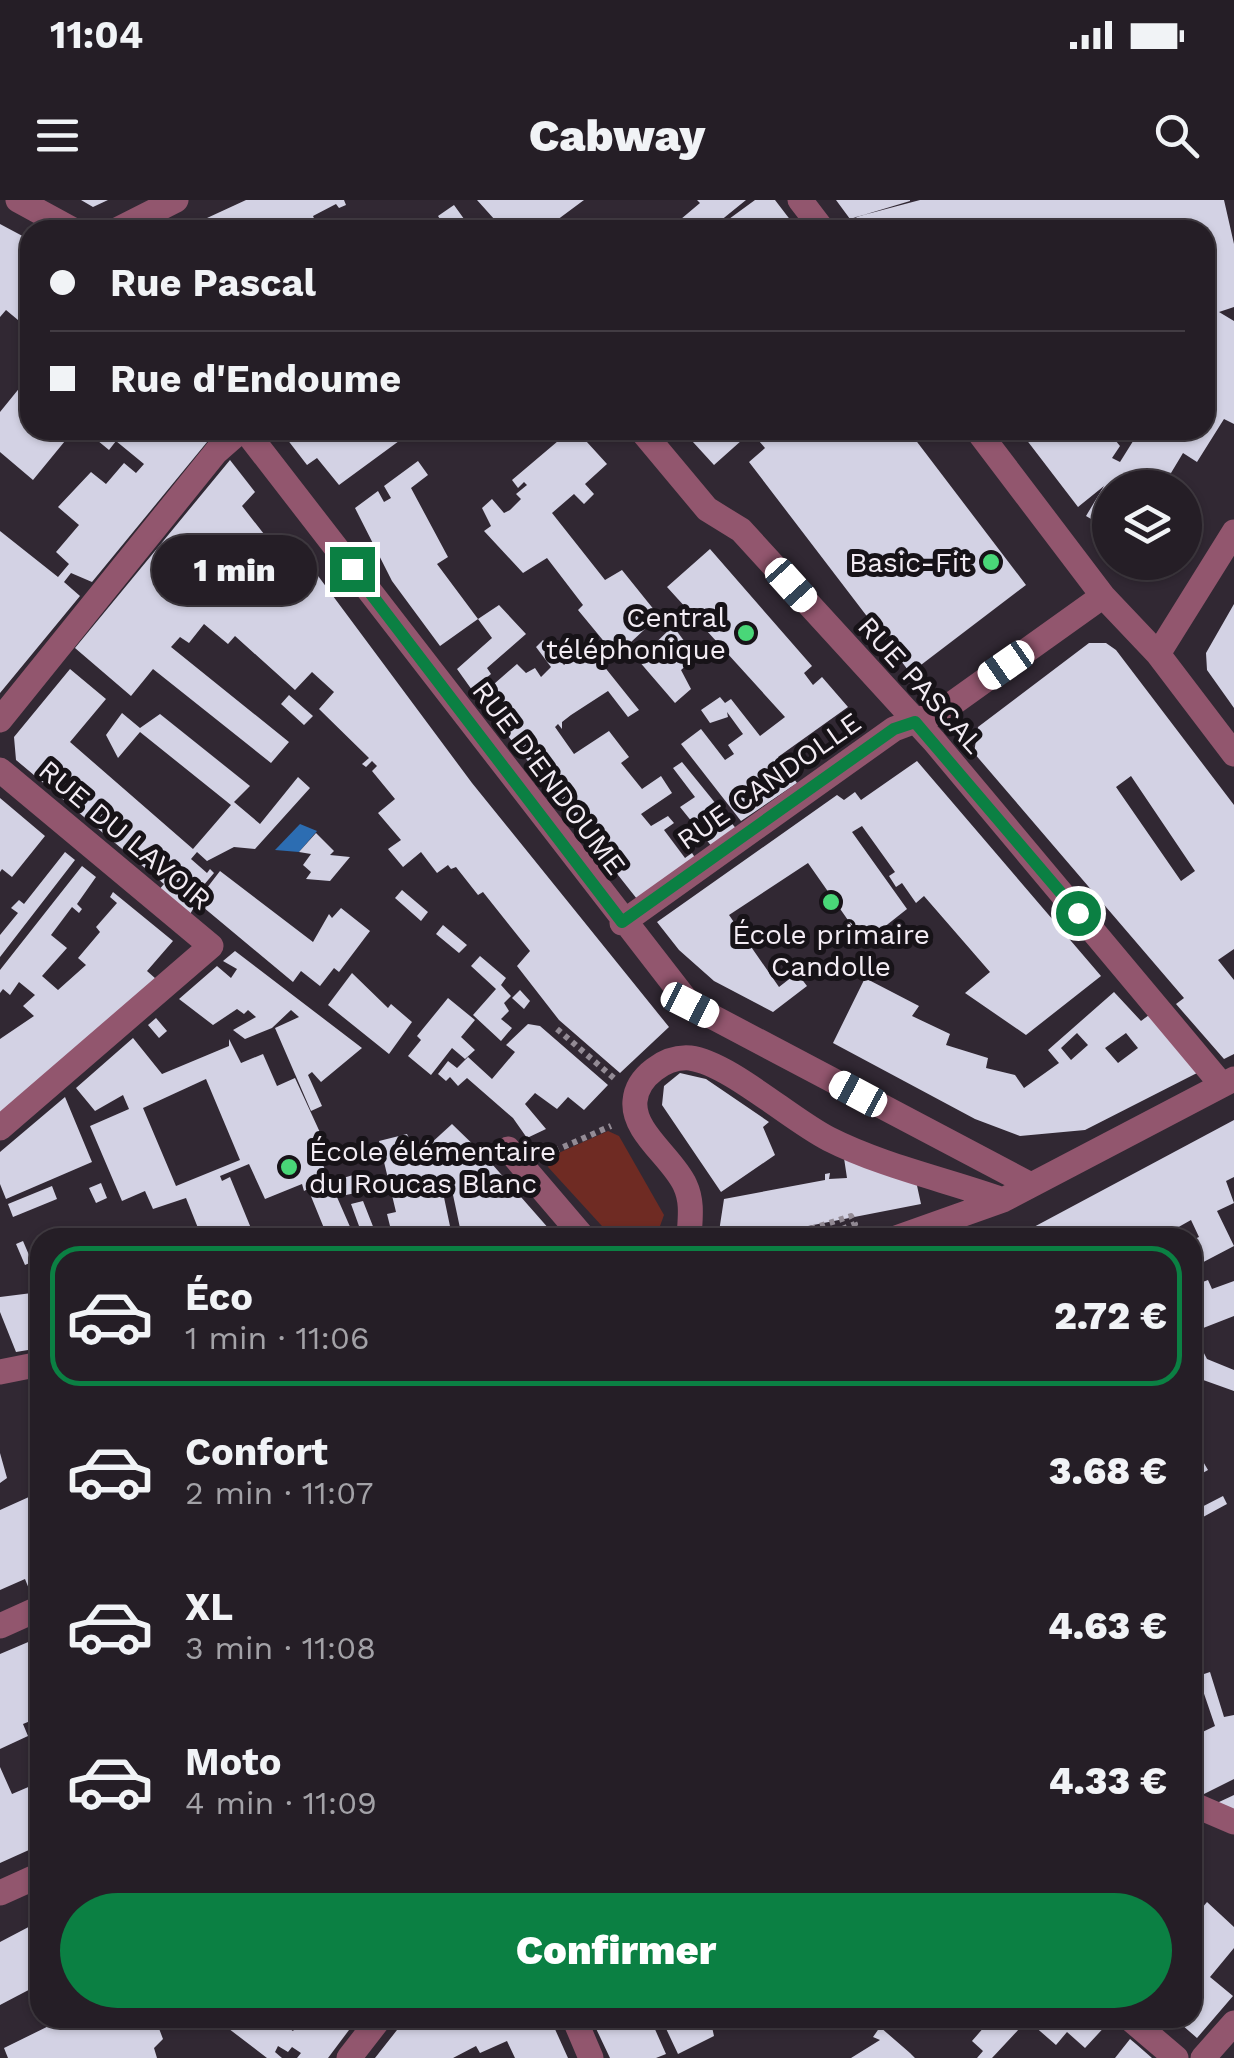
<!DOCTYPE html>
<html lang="fr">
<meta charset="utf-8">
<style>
:root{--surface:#251e26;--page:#312b32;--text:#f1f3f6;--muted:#a3a2a7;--line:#423c43;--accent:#0b8043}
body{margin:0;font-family:"Work Sans",sans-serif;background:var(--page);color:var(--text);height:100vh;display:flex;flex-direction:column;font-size:38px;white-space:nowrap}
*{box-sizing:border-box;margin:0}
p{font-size:32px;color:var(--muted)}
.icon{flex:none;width:55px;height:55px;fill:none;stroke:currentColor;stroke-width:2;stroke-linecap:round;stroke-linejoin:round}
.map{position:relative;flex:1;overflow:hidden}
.panel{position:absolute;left:30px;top:1028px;width:1172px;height:800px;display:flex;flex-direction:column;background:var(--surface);border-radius:30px;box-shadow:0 2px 8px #0004,0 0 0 2px var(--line)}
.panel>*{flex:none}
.guide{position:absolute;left:20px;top:20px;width:1195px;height:220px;border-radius:30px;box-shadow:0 2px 8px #0004,0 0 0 2px var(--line);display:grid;align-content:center;height:220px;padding:0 30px;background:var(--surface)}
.controls{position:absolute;left:1092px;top:270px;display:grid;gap:20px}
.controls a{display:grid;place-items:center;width:110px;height:110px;border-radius:50%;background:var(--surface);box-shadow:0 2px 8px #0004,0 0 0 2px var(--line);font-size:50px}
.end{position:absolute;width:45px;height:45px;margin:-22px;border:12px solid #0b8043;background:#fff;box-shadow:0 0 0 5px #fff}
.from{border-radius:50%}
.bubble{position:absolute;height:70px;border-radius:35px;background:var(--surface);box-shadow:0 2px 8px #0004,0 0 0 2px var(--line);font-size:32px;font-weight:800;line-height:70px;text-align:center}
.car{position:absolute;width:30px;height:60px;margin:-30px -15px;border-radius:12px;box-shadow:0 0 8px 2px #0007;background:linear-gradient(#fff 24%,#345 0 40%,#fff 0 76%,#345 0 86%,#fff 0)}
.guide b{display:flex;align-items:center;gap:35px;height:95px;font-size:38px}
.guide b+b{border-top:2px solid var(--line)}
.guide i{width:25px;height:25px;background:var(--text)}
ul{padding:18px 0 0;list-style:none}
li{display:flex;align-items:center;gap:30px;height:140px;margin:0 20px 15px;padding:0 10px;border:5px solid transparent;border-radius:30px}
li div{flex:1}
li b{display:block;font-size:38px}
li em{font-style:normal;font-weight:800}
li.on{border-color:var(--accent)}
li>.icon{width:90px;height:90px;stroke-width:1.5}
.button{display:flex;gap:20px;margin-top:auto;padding:20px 30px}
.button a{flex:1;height:115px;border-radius:60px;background:var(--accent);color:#fff;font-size:40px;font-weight:800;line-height:115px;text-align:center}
.status{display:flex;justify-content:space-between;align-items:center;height:70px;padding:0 50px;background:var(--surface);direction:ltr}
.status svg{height:28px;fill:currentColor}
header{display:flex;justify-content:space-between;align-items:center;height:130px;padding:0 30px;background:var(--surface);font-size:45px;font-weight:800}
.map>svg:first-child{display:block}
.green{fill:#6f2b23}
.water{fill:#2c6db2}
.building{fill:#d3d2e4;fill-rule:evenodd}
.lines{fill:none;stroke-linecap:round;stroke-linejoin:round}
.path{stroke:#938b95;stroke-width:6;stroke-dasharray:5 5;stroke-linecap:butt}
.minor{stroke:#92566e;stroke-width:25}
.route{stroke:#0b8043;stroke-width:12}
.poi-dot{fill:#49d778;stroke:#171318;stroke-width:4}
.labels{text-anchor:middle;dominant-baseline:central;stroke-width:10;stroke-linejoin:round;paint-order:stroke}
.poi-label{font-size:28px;fill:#f3ecf4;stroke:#171318;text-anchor:end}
.street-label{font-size:28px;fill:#f3ecf4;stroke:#171318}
</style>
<div class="status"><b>11:04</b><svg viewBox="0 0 49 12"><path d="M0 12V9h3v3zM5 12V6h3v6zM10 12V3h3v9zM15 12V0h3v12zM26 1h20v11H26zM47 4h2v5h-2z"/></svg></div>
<header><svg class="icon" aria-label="menu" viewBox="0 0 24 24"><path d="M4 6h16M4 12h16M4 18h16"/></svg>Cabway<svg class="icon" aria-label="search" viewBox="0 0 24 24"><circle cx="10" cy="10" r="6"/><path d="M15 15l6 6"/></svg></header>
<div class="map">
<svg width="1234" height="1858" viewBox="0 0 1234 1858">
<rect width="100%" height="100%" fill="#312833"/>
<!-- green -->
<path class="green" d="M608,931L619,936L664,1015L656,1037H612L548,967L554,955Z"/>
<!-- water -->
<path class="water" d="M300,624L317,631L299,652L275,650Z"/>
<!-- building -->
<path class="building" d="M81,0H108L93,7Z
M246,0H344L346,5L339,8L336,4L313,16L319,30H181Z
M477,0H584L553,23L559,30H504Z
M697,0H746L709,30H668L700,3Z
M755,0H775L798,30H737L729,19Z
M836,0H910V1L850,19Z
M920,0H1224L1234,44V107L1219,112L1234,121V224L1224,219L1197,262L1183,253L1162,288H1110V330L1086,316L1104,286L1078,307L1019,230H1107L1120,246L1112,258L1120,262L1140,230H1205V30H1150L1147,21L1114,30H866L856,17Z
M454,5L472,30H447L438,16Z
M0,24L30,40V130L6,110L0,117Z
M30,175V230H74L33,280L0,252V212Z
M75,230H207L212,236L92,382L71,373L64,382L80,396L0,493V331L58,377L69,364L56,352L79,325L58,307L91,272L106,284L124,263L136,273L144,264L116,241L109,250L86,231L83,236Z
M280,230H414L339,285L317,258L307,265Z
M571,230H576L607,264L585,284L594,294L584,304L574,294L552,313L605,380L622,370L659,416L616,456L578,410L583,405L547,358L523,373L484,331L491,326L482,308L492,299L504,313L510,310L521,299L516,294L527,285L524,282L518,288L512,280Z
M682,230H908L1026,385L913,471L908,470L749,262L765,248L751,232L714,265Z
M230,260L255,292L242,306L292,370L304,357L472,583L669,827L620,873L559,820L517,766L530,751L483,692L478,695L456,667L451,669L448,665L437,673L421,652L403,667L388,649L401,640L378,613L395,599L372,571L377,566L372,561L366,567L362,564L369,558L319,509L334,492L312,472L295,490L235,436L228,444L204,424L189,443L180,437L171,447L289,542L271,563L153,469L131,496L75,448Z
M418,261L428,275L411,288L448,357L437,364L478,419L499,405L526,434L487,468L491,474L472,490L457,469L492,438L478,419L440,446L392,381L355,308L378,291L384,302L391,298L384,286Z
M710,349L812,466L804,473L813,485L822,477L848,507L778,557L797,583L741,621L681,544L701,529L725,560L734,554L728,545L743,534L727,512L728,517L710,523L701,510L720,497L725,503L731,499L760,536L785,517L667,387Z
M1234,404V508L1207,470L1206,453Z
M673,426L696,457L681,470L691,489L675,503L638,460Z
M543,440L564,465L587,445L639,510L628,517L608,491L571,515L562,522V529L558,524L555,527L574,554L609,531L629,557L621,563L642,589L661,576L672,593L641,614L651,626L668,616L674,623L664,630L685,658L692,653L696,659L637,699L478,498L517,464L526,473L535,468L541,477L551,467L536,447Z
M1089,443H1106L1116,450L1234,605V749L1218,760L1234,780V854L1224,859L1176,804L1184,798L974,553L978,527ZM1131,576L1195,671L1181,681L1116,587Z
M70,469L106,499L70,542L193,649L231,605L140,532L118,558L106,535L122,513L140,528L160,514L250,586L234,602L260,624L298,577L310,588L255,649L234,647L207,661L197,652L191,659L207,673L210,669L214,673L197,693L200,697L220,671L313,742L329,714L332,718L341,708L370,731L339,772L334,768L320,786L301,771L293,782L197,702L189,716L158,691L164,684L16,560L14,537Z
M289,495L313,516L304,525L281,504Z
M917,561L1101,776L1026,835L965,793L990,772L924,696L916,703L902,683L896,687L889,676L895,672L862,626L852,632L907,709L864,743L808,663L729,715L779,787L797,773L807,786L773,812L714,781L679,750L657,722L837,595L844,600L855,592L861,600Z
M682,562L738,631L713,648L680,607L695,597L673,568Z
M0,598L45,636L12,677L2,669L0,672Z
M316,633L334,651L330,655L350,657L330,681L306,679L311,672L303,665L311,654L299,652Z
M65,652L75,660L0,757V735L18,713L11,708L19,700L24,704Z
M82,666L96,677L77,704L82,709L79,713L72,707L51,735L67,748L42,776L58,790L86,765L78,758L100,732L96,727L117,703L110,697L113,692L173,741L147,771L156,779L0,913V839L34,816L23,806L35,795L19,782L10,795L3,789L0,793V770Z
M402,690L428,712L421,721L395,698Z
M443,725L467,745L459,753L436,734Z
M235,751L362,848L321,882L312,872L308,875L322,906L311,911L275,828L299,817L291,810L272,828L245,839L233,830L256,817L248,810L244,814L237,809L213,825L179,799L217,766L231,778L237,769L223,761Z
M480,756L506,778L501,785L511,796L504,803L509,811L501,819L512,828L501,841L473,815L496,789L471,766Z
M352,773L388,808L391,804L412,822L389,854L328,805Z
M865,778L919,806L912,816L950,834L946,845L988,858L986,868L1015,875L1024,888L1059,863L1048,850L1114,792L1141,821L1149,815L1197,873L1085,930L1020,936L975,919L833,843ZM1077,833L1088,845L1071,860L1061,848ZM1126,833L1138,848L1118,863L1105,848Z
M520,790L530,801L524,809L512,798Z
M448,798L475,820L461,837L475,850L465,859L452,848L431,875L408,856L421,840L417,836Z
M156,818L167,831L159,838L148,825Z
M528,824L540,826L608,885L584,910L568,897L557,909L535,893L525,904L546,929L527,938L513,918L467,878L458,886L450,877L446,881L438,874L448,861L457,868L468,857L492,879L515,852L506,845Z
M133,838L162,874L229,846V839L241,863L263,854L277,886L295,878L329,952L319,956L351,1029L359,1026L351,1004L363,1001L376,1034L328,1038L308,989L304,991L302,984L265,999L249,964L220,976L222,981L230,977L255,1038H202L186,998L153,1009L145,991L122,1001L90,926L129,909L123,895L95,911L76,888ZM206,879L240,960L176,986L143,908Z
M680,873L706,879L769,922L763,927L775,955L721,992L662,905L664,886Z
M65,897L92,962L6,999L0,984V952Z
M1234,920V977L1226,981L1234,1003L1217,1011L1234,1046L1192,1068V1040L1199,1037L1191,1020L1159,1038H1013Z
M452,924L485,956L557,1038H401L400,1029L391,1030L387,1014L396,1012L379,941L407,934L417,956ZM449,976L460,1028L451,1031L440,978Z
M844,958L916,981L921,1004L746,1038H718L724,999L825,980V974L830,973L829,979L847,978Z
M353,975L360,992L346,995L340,979Z
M101,983L107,998L96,1003L89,988Z
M52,986L57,999L13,1017L8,1004Z
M23,1041L32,1062L25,1065L16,1044Z
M1208,1080L1212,1089L1234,1081V1116L1193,1132L1207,1159L1234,1170V1191L1192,1176V1086Z
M40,1092V1148L16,1152L0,1112V1097Z
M1192,1243L1208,1270L1192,1279Z
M0,1253L7,1278L0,1283Z
M40,1292V1384L29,1389L25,1379L0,1390V1310Z
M1223,1296L1227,1304L1192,1323V1312Z
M40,1437V1517L23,1524L28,1536L0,1549V1454Z
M1210,1472L1224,1517L1234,1515V1579L1196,1598L1192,1595V1537L1215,1526L1198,1476Z
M0,1567L12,1594L40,1582V1645L0,1663Z
M1234,1595V1614L1219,1608V1602Z
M1207,1702L1234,1727V1748L1210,1777L1233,1796L1197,1838L1174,1818H1192V1780L1202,1769L1192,1761V1720Z
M40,1721V1784L0,1805V1742Z
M65,1818H155L163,1839L154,1848L157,1858H8L4,1848Z
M207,1818L220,1822L214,1829L204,1821Z
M223,1818H267L270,1825L275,1819L293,1831L303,1818H358L328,1858H297L301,1853L292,1847L288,1852L278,1846L275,1852L282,1858H267L220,1822Z
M422,1818H550L568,1858H515L507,1841L480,1853L476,1846L453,1858H375L397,1830Z
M591,1818H650L666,1854L656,1858H610Z
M661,1818H710L714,1836L678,1854Z
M992,1818H1014L1011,1820L1020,1828L992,1858H977L983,1851L972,1841Z
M1025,1818H1105L1110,1821L1085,1848L1067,1832L1056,1845Z
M880,1827L910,1853L915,1858H851L880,1840L873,1837Z
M1130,1839L1136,1844L1152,1858H1115Z"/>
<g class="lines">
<!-- path -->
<path class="path" d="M557,829L615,879
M545,955L611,926
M782,1038L851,1016L855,1024L819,1038"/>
<!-- minor -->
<path class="minor" d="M18,0L73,30
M800,0L823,30
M117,30L176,0
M245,230L690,805L1031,985
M641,230L707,309L741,330L934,541L1222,885
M977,230L1103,396L1158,454L1234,554
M1158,454L1234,332
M0,520L216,252L241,230
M0,570L211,746L0,928
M622,723L894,529L942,511L1103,396
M508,949L584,1038
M689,1038C690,1019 693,1002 685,985C673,958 632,932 635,901C637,876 666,856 690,858C729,863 791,920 829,939C882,966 947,980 1003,1000
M896,1038L1003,1000L1234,879
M0,1172L40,1164
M0,1426L40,1408
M1192,1604L1234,1622
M0,1693L40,1675
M574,1818L591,1858
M1129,1818L1176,1858
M349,1858L380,1818
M1203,1858L1234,1823"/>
</g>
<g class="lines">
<!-- route -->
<path class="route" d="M352,369L622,722L894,529L915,522L1078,713"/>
</g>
<!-- markers -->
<g class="poi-dot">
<circle cx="991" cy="362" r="10"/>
<circle cx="746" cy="433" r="10"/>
<circle cx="831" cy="702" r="10"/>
<circle cx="289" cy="967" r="10"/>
</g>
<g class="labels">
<!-- poi labels -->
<g class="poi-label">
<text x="971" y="362">Basic-Fit</text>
<text x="726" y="417">Central<tspan x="726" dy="32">téléphonique</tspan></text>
<text x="831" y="734" text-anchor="middle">École primaire<tspan x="831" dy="32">Candolle</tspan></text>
<text x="309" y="951" text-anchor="start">École élémentaire<tspan x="309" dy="32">du Roucas Blanc</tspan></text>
</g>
<!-- street labels -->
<g class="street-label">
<text transform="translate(921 485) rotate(48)">RUE PASCAL</text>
<text transform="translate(549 578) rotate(53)">RUE D'ENDOUME</text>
<text transform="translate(769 581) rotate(-35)">RUE CANDOLLE</text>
<text transform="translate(125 635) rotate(40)">RUE DU LAVOIR</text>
</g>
</g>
</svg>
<div class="controls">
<a><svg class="icon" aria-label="layers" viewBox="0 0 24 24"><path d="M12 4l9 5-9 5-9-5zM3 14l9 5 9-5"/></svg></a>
</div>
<i class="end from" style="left:1078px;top:713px"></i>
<i class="end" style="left:352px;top:369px"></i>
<div class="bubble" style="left:152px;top:335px;width:165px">1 min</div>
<i class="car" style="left:791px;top:385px;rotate:138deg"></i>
<i class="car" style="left:1006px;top:465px;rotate:235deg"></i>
<i class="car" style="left:690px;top:805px;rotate:117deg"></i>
<i class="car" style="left:858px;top:894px;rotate:298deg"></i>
<div class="guide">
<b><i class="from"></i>Rue Pascal</b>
<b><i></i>Rue d'Endoume</b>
</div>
<section class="panel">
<ul>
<li class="on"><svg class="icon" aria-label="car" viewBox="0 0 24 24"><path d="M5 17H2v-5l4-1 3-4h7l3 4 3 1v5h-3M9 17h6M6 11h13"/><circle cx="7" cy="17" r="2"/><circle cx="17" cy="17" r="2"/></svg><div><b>Éco</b><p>1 min · 11:06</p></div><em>2.72 €</em></li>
<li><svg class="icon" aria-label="car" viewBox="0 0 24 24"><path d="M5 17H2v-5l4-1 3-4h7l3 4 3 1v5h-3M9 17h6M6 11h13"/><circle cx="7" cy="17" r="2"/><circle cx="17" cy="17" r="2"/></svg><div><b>Confort</b><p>2 min · 11:07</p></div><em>3.68 €</em></li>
<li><svg class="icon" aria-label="car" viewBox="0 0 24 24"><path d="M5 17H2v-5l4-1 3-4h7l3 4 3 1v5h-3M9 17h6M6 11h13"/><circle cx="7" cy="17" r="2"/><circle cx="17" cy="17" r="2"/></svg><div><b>XL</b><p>3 min · 11:08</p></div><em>4.63 €</em></li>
<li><svg class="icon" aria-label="car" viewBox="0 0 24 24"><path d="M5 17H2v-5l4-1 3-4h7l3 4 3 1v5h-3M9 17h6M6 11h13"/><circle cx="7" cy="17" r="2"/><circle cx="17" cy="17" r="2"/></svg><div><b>Moto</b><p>4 min · 11:09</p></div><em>4.33 €</em></li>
</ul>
<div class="button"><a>Confirmer</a></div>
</section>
</div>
